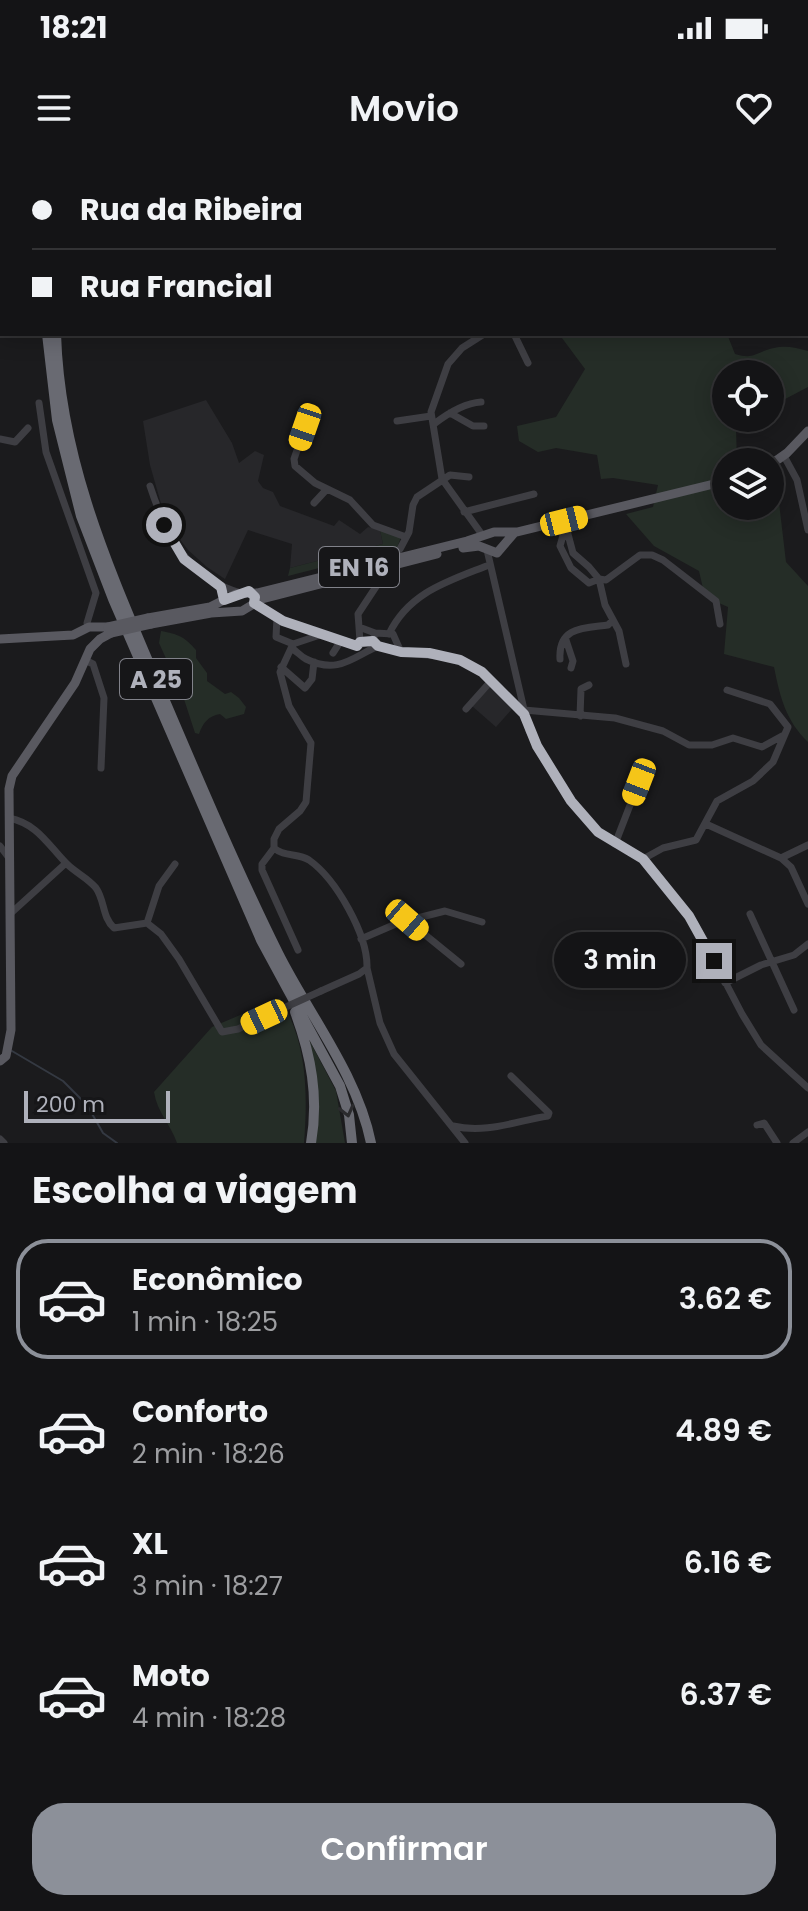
<!DOCTYPE html>
<html lang="pt">
<meta charset="utf-8">
<style>
:root{--surface:#141416;--page:#212123;--text:#f1f3f6;--muted:#9d9ea1;--line:#333335;--accent:#8c9099}
body{margin:0;font-family:Poppins,sans-serif;background:var(--page);color:var(--text);height:100vh;display:flex;flex-direction:column;font-size:30px;white-space:nowrap}
*{box-sizing:border-box;margin:0}
p{font-size:26px;color:var(--muted)}
.icon{flex:none;width:44px;height:44px;fill:none;stroke:currentColor;stroke-width:2;stroke-linecap:round;stroke-linejoin:round}
.map{position:relative;height:983px;overflow:hidden}
.drawer{display:flex;flex-direction:column;background:var(--surface);flex:1}
.drawer>*{flex:none}
.top-card{position:absolute;left:0px;top:0px;width:808px;height:176px;box-shadow:0 4px 20px #0003,0 0 0 2px var(--line);display:grid;align-content:center;height:176px;padding:0 32px;background:var(--surface)}
.fabs{position:absolute;left:712px;top:200px;display:grid;gap:16px}
.fabs a{display:grid;place-items:center;width:72px;height:72px;border-radius:50%;background:var(--surface);box-shadow:0 4px 20px #0003,0 0 0 2px var(--line);font-size:40px}
.scale{position:absolute;left:24px;bottom:20px;width:146px;box-sizing:border-box;padding-left:8px;border:4px solid #afb1bb;border-top:0;font-size:22px;line-height:28px;white-space:nowrap;color:#afb1bb;-webkit-text-stroke:6px #161618;paint-order:stroke}
.end{position:absolute;width:36px;height:36px;margin:-18px;border:10px solid #afb1bb;background:#111;box-shadow:0 0 0 4px #111}
.from{border-radius:50%}
.bubble{position:absolute;height:56px;border-radius:28px;background:var(--surface);box-shadow:0 4px 20px #0003,0 0 0 2px var(--line);font-size:26px;font-weight:600;line-height:56px;text-align:center}
.car{position:absolute;width:24px;height:48px;margin:-24px -12px;border-radius:10px;box-shadow:0 0 6px 2px #0007;background:linear-gradient(#f5c518 24%,#345 0 40%,#f5c518 0 76%,#345 0 86%,#f5c518 0)}
.top-card b{display:flex;align-items:center;gap:28px;height:76px;font-size:30px}
.top-card b+b{border-top:2px solid var(--line)}
.top-card i{width:20px;height:20px;background:var(--text)}
ul{padding:0;list-style:none}
li{display:flex;align-items:center;gap:24px;height:120px;margin:0 16px 12px;padding:0 16px;border:4px solid transparent;border-radius:32px}
li div{flex:1}
li b{display:block;font-size:30px}
li em{font-style:normal;font-weight:600}
li.active{border-color:var(--accent)}
li>.icon{width:72px;height:72px;stroke-width:1.5}
h2{padding:0 32px;font-size:36px;line-height:96px}
.action{display:flex;gap:16px;margin-top:auto;padding:16px 32px}
.action a{flex:1;height:92px;border-radius:32px;background:var(--accent);color:#fff;font-size:32px;font-weight:600;line-height:92px;text-align:center}
.status{display:flex;justify-content:space-between;align-items:center;height:56px;padding:0 40px;background:var(--surface);direction:ltr}
.status svg{height:22px;fill:currentColor}
header{display:flex;justify-content:space-between;align-items:center;height:104px;padding:0 32px;background:var(--surface);font-size:36px;font-weight:600}
.map>svg:first-child{display:block}
.built{fill:#27272a}
.green{fill:#252d27}
.lines{fill:none;stroke-linecap:round;stroke-linejoin:round}
.stream{stroke:#343942;stroke-width:2}
.minor{stroke:#3e3e43;stroke-width:7}
.major{stroke:#595960;stroke-width:9}
.highway{stroke:#696a72;stroke-width:10}
.minor-bridge{stroke:#3e3e43;stroke-width:7}
.major-bridge{stroke:#595960;stroke-width:9}
.oneway{stroke:#2b2b2e}
.route{stroke:#afb1bb;stroke-width:10}
.labels{text-anchor:middle;dominant-baseline:central;stroke-width:8;stroke-linejoin:round;paint-order:stroke}
.shield{fill:#161618;stroke:#81828a;stroke-width:2}
.shield-label{font-size:24px;font-weight:bold;fill:#afb1bb}
</style>
<div class="status"><b>18:21</b><svg viewBox="0 0 49 12"><path d="M0 12V9h3v3zM5 12V6h3v6zM10 12V3h3v9zM15 12V0h3v12zM26 1h20v11H26zM47 4h2v5h-2z"/></svg></div>
<header><svg class="icon" aria-label="menu" viewBox="0 0 24 24"><path d="M4 6h16M4 12h16M4 18h16"/></svg>Movio<svg class="icon" aria-label="heart" viewBox="0 0 24 24"><path d="M12 20l-8-8c-3-5 5-10 8-4 3-6 11-1 8 4z"/></svg></header>
<div class="map">
<svg width="808" height="983" viewBox="0 0 808 983">
<rect width="100%" height="100%" fill="#1b1b1d"/>
<!-- built -->
<path class="built" d="M206,240L232,283L239,303L255,291L264,295L258,321L263,328L273,332L280,346L334,366L339,360L360,374L368,367L380,370L383,384L290,408L292,384L248,370L225,419L207,407L188,390L166,361L150,305L143,261Z
M490,525L512,549L496,567L472,546Z"/>
<!-- green -->
<path class="green" d="M514,0H808V7L806,2Z
M559,174H727L735,194C755,200 755,192 774,188C785,185 797,188 808,191V227L770,247V214H726V258H751L736,268L737,302H726V346H770V313L780,316L778,334L786,402L808,426V582C786,561 780,537 774,507L724,494L728,447L705,437L699,411L654,386L626,354L653,347L658,325L613,318L601,319L597,295L556,288L538,292L519,281L517,266L556,257L585,209Z
M380,370L401,377L397,388L288,416L290,408L383,384Z
M161,471C178,474 185,477 196,490V498L207,513V521L225,534L231,532L239,538L246,547L244,554L226,559L220,554C208,556 203,563 199,574L195,573L183,536L159,483Z
M280,838C307,882 308,932 304,983H177C171,965 157,952 154,932L212,867Z
M306,874L336,931L345,983H315C319,941 317,915 306,874Z"/>
<g class="lines">
<!-- stream -->
<path class="stream" d="M445,0L446,2
M12,891L63,921L87,945L103,973L117,983"/>
<!-- minor -->
<path class="minor" d="M401,2V0
M806,42L808,41
M0,89H2
M806,122L808,125
M514,174L528,203
M39,243L46,292L96,433L87,463L89,467
M450,253L473,266H484
M397,261L431,256
M434,264C447,254 464,243 481,242
M305,267L294,299L295,306L315,323L350,340L373,365L406,377
M0,279L15,282L28,268
M784,296L797,320L808,370
M150,326C166,375 188,418 241,433
M314,343L327,329
M464,352L534,334
M565,363L573,393L589,407L599,419L605,445L619,471L626,504
M566,365L560,386L571,408L589,423L599,419L606,420L640,395H652L663,400L716,441L720,464
M483,376L442,319L431,252L448,204L462,188L484,174
M487,390L529,571L563,630L598,672L643,699L649,706L695,764L742,854L761,885L808,928
M391,399L400,389L409,372L413,345L417,337L450,315L469,317
M254,443L283,461L348,484L357,486L360,482L373,481L375,473L393,474L401,492
M277,457L276,477L293,484
M359,467L358,454L389,407
M389,474C409,432 449,421 489,405
M566,480L573,501L571,508
M373,481C391,499 439,491 464,502C486,510 499,532 517,547L524,550L615,558L663,571L689,585H712L733,578L762,587L782,576
M360,482L359,467L375,473
M293,484L320,475
M291,488C297,491 300,496 306,499C338,515 353,497 378,486
M333,493L340,482
M560,499C558,466 585,468 608,465L613,460
M85,500L93,504L104,538L101,608
M281,507L305,528L312,519L314,502
M466,549L491,521
M580,556L581,529L589,525
M9,658C38,664 48,685 67,704C76,713 88,718 96,728C105,741 102,757 114,768L147,763L159,726L175,704
M706,664L781,698L791,707L808,744
M615,684L639,622
M0,686L9,698
M274,688V679L279,669L300,651L306,642L311,583L289,546L280,512L293,484
M274,688C284,697 298,693 309,700C336,719 368,775 367,808L359,814L321,831
M274,688L262,704V710L298,790
M781,698L808,685
M643,699L663,688L696,680L717,641L753,621L773,602L788,567L770,544L727,530
M10,754L66,703
M750,754L794,850
M407,760L461,804
M147,763L161,774L179,799L222,872L238,869L277,851
M361,779L398,763L445,751L482,762
M367,808L380,863L394,894L465,983
M725,823L761,805L794,795L808,784
M757,965L764,963L777,983
M453,966C486,974 516,961 548,956L549,953L511,916
M0,979L4,983
M793,983L808,972"/>
<!-- major -->
<path class="major" d="M770,305L787,293L808,271
M463,388L479,386L497,393L515,372
M148,458L210,447L236,434L257,433L467,381L494,372H517L726,321
M151,464L211,453L242,451L262,439L437,394
M0,479L73,475L89,467H108
M0,901L6,896L11,870L9,629L12,616L75,523L90,489L100,479L111,473"/>
<!-- highway -->
<path class="highway" d="M53,2V0
M63,2V0
M47,174L57,260L81,356L113,439L261,780L340,926L349,955L352,983
M56,174C60,302 110,411 159,527C197,616 235,706 278,793C309,855 357,914 371,983
M295,852C311,895 319,937 311,983"/>
<!-- minor-bridge -->
<path class="minor-bridge" d="M277,851L321,831"/>
<!-- major-bridge -->
<path class="major-bridge" d="M108,467L148,458
M111,473L151,464"/>
</g>
<!-- one-way arrows -->
<defs><path id="oneway-chevron" d="M-2-3.5L2.5 0L-2 3.5" fill="none" stroke-width="1.6" stroke-linecap="round" stroke-linejoin="round" transform="scale(2)"/></defs>
<use class="oneway" href="#oneway-chevron" transform="translate(347 951) rotate(76)"/>
<g class="lines">
<!-- route -->
<path class="route" d="M164,365L184,399L221,427L224,440L249,431L255,437L254,443L283,461L357,486L360,482L373,481L378,486L401,492L429,493L460,500L482,512L524,554L537,586L571,641L598,672L643,699L689,756L714,801"/>
</g>
<g class="labels">
<!-- shield labels -->
<g class="shield">
<rect x="319" y="387" width="80" height="40" rx="6"/>
<rect x="120" y="499" width="72" height="40" rx="6"/>
</g>
<g class="shield-label">
<text x="359" y="407">EN 16</text>
<text x="156" y="519">A 25</text>
</g>
</g>
</svg>
<div class="fabs">
<a><svg class="icon" aria-label="locate" viewBox="0 0 24 24"><circle cx="12" cy="12" r="6"/><path d="M12 2v4M12 18v4M2 12h4M18 12h4"/></svg></a>
<a><svg class="icon" aria-label="layers" viewBox="0 0 24 24"><path d="M12 4l9 5-9 5-9-5zM3 14l9 5 9-5"/></svg></a>
</div>
<div class="scale">200 m</div>
<i class="end from" style="left:164px;top:365px"></i>
<i class="end" style="left:714px;top:801px"></i>
<div class="bubble" style="left:554px;top:772px;width:132px">3 min</div>
<i class="car" style="left:305px;top:267px;rotate:199deg"></i>
<i class="car" style="left:564px;top:361px;rotate:76deg"></i>
<i class="car" style="left:639px;top:622px;rotate:201deg"></i>
<i class="car" style="left:407px;top:760px;rotate:131deg"></i>
<i class="car" style="left:264px;top:857px;rotate:245deg"></i>
<div class="top-card">
<b><i class="from"></i>Rua da Ribeira</b>
<b><i></i>Rua Francial</b>
</div>
</div>
<section class="drawer">
<h2>Escolha a viagem</h2>
<ul>
<li class="active"><svg class="icon" aria-label="car" viewBox="0 0 24 24"><path d="M5 17H2v-5l4-1 3-4h7l3 4 3 1v5h-3M9 17h6M6 11h13"/><circle cx="7" cy="17" r="2"/><circle cx="17" cy="17" r="2"/></svg><div><b>Econômico</b><p>1 min · 18:25</p></div><em>3.62 €</em></li>
<li><svg class="icon" aria-label="car" viewBox="0 0 24 24"><path d="M5 17H2v-5l4-1 3-4h7l3 4 3 1v5h-3M9 17h6M6 11h13"/><circle cx="7" cy="17" r="2"/><circle cx="17" cy="17" r="2"/></svg><div><b>Conforto</b><p>2 min · 18:26</p></div><em>4.89 €</em></li>
<li><svg class="icon" aria-label="car" viewBox="0 0 24 24"><path d="M5 17H2v-5l4-1 3-4h7l3 4 3 1v5h-3M9 17h6M6 11h13"/><circle cx="7" cy="17" r="2"/><circle cx="17" cy="17" r="2"/></svg><div><b>XL</b><p>3 min · 18:27</p></div><em>6.16 €</em></li>
<li><svg class="icon" aria-label="car" viewBox="0 0 24 24"><path d="M5 17H2v-5l4-1 3-4h7l3 4 3 1v5h-3M9 17h6M6 11h13"/><circle cx="7" cy="17" r="2"/><circle cx="17" cy="17" r="2"/></svg><div><b>Moto</b><p>4 min · 18:28</p></div><em>6.37 €</em></li>
</ul>
<div class="action"><a>Confirmar</a></div>
</section>
